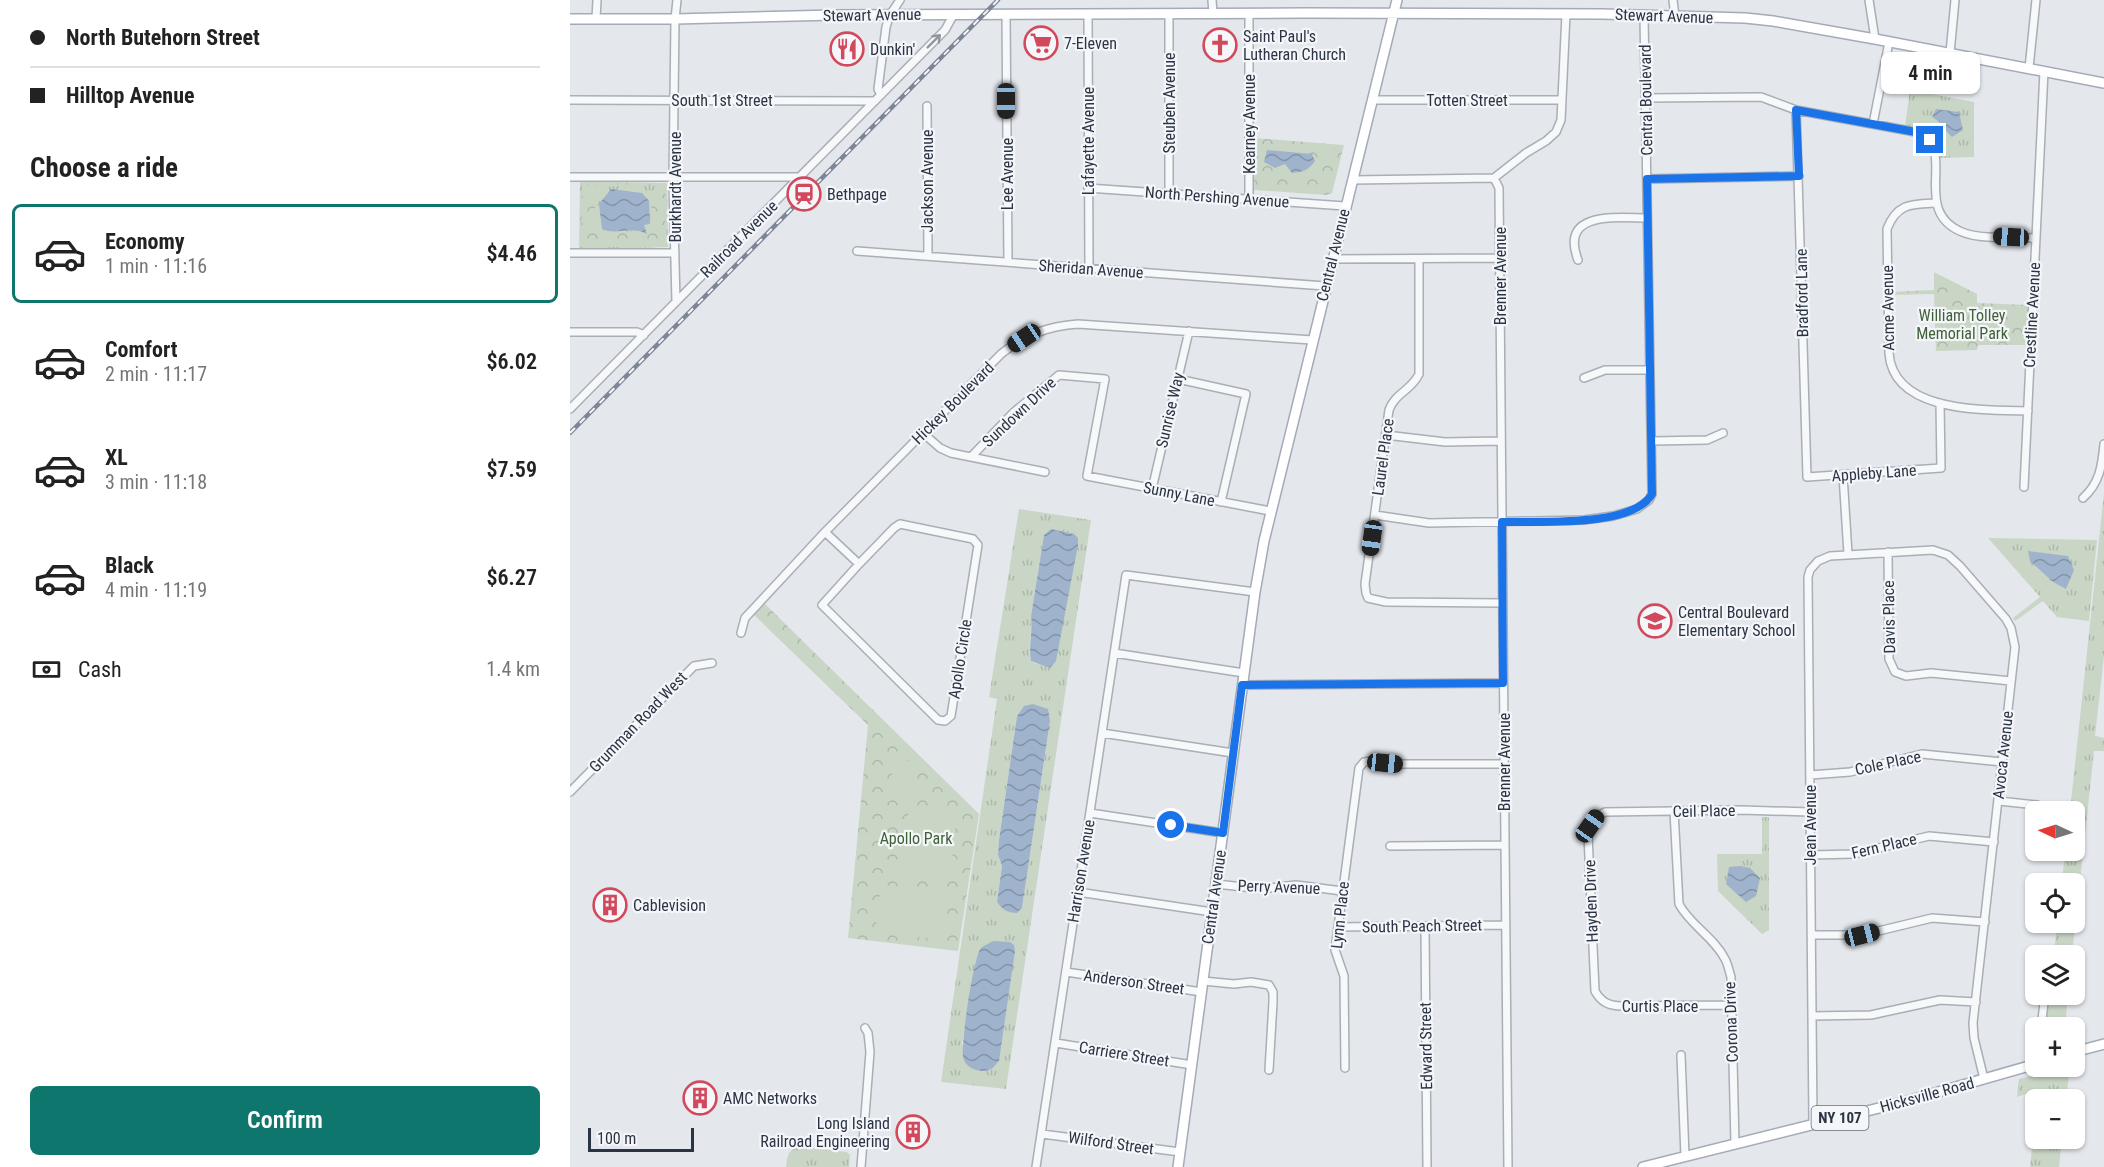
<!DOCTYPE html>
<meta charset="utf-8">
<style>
:root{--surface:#fff;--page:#f2f2f2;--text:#222;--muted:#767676;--line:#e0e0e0;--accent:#0f766e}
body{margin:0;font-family:"Roboto Condensed",sans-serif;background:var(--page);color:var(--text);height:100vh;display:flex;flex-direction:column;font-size:22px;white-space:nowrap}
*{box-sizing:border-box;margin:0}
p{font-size:20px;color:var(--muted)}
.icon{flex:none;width:33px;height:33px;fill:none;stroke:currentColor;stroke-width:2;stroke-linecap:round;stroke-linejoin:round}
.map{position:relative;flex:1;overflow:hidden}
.sheet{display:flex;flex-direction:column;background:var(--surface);width:570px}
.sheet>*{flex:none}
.top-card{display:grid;align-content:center;height:132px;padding:0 30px;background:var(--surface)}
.needle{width:39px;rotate:274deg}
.controls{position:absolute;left:1455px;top:801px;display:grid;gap:12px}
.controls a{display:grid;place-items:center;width:60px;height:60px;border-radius:9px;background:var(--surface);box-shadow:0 2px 4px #0004;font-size:30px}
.scale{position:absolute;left:18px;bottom:15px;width:106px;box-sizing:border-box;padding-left:6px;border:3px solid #2b3445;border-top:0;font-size:16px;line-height:21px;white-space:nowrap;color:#2b3445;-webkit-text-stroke:4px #f4f6f9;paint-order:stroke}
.end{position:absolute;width:27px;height:27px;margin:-14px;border:8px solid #1a73e8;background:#fff;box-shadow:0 0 0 3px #fff}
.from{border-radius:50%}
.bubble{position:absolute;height:42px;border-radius:9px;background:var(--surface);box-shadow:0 2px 4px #0004;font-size:20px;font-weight:600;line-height:42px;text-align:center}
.car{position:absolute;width:18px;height:36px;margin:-18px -9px;border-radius:8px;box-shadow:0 0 4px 2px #0007;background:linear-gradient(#222 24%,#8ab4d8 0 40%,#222 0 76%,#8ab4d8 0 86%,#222 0)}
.top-card b{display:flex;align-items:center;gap:21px;height:57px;font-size:22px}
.top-card b+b{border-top:2px solid var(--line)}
.top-card i{width:15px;height:15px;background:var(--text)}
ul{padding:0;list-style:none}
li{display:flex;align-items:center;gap:18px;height:99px;margin:0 12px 9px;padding:0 18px;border:3px solid transparent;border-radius:9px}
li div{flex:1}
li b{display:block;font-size:22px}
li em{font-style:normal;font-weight:600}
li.active{border-color:var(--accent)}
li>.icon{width:54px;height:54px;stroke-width:1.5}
h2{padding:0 30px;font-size:27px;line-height:72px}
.pay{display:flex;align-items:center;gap:15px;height:66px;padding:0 30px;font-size:22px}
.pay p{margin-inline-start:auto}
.action{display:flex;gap:12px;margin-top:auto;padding:12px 30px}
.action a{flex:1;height:69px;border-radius:9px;background:var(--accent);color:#fff;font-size:24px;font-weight:600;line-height:69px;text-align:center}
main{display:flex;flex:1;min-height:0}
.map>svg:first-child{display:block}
.grass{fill:url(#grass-tufts);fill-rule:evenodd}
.forest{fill:url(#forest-crowns)}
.pitch{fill:#c9d6c5}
.water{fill:url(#water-waves)}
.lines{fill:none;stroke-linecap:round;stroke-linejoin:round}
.minor-casing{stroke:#a9aeb7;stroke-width:10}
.major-casing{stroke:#a3abb8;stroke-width:12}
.minor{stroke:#f7f8fa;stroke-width:7}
.major{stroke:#fff;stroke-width:9}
.rail-casing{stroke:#7d8696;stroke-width:4.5}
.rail{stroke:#f4f6f9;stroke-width:2;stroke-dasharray:7;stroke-linecap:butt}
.oneway{stroke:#9196a0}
.route{stroke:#1a73e8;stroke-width:8}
.labels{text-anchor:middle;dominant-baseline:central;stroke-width:4.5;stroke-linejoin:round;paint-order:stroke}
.shield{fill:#f4f6f9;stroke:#676e7b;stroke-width:1.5}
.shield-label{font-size:15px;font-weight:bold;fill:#2b3445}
.street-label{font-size:16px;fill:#2b3445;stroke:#f4f6f9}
.poi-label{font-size:16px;fill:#2b3445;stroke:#f4f6f9;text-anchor:start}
.park-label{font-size:16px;fill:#3f6138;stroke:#f4f6f9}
</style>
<main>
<section class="sheet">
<div class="top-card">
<b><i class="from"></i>North Butehorn Street</b>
<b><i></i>Hilltop Avenue</b>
</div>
<h2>Choose a ride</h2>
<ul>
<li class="active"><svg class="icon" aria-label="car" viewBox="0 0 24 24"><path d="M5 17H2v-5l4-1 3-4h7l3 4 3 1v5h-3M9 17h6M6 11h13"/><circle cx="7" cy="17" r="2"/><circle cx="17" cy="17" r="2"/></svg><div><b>Economy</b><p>1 min · 11:16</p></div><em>$4.46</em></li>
<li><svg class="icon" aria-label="car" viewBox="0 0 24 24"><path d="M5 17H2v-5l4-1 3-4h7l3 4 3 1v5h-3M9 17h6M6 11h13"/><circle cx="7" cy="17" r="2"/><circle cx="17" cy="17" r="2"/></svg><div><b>Comfort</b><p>2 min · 11:17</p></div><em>$6.02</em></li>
<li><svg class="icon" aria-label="car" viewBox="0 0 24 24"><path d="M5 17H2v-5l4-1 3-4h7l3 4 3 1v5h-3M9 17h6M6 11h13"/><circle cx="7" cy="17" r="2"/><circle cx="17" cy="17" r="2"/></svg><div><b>XL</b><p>3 min · 11:18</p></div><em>$7.59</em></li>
<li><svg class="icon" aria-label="car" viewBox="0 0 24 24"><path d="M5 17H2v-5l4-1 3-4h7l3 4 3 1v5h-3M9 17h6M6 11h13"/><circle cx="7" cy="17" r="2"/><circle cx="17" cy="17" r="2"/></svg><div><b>Black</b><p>4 min · 11:19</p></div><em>$6.27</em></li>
</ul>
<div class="pay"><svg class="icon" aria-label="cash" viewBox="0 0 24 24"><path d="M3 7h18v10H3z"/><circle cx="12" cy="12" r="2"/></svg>Cash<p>1.4 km</p></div>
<div class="action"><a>Confirm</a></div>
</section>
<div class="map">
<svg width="1534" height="1167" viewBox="0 0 1534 1167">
<defs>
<pattern id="grass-tufts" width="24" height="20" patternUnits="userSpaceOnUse" patternTransform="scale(1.5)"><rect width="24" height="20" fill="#c9d6c5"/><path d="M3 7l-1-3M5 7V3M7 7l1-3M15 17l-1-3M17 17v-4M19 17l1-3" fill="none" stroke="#adb8ab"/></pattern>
<pattern id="forest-crowns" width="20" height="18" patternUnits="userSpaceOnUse" patternTransform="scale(1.5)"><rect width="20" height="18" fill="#c9d6c5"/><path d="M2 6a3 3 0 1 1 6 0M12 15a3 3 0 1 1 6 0" fill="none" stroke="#adb8ab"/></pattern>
<pattern id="water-waves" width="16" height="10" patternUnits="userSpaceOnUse" patternTransform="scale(1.5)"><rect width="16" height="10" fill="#9fb4cc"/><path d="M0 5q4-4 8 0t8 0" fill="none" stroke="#8293a7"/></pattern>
</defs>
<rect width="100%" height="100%" fill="#e4e7ec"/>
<!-- grass -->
<path class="grass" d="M1340,90L1404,102V157L1367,158C1367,135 1355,131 1335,127Z
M10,181L97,183L98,247L9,250Z
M1534,493V656L1525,736L1534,738V751H1524L1502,955H1484L1487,923L1504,922V884L1492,883L1495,851L1504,850V812L1500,811Z
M449,509L521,520L436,1089L371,1082L427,699L419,697ZM481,529L466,664L461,661C457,647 463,631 461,616L474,535ZM454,706L480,721L452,908L427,902L432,866L428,855L429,840L447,716ZM412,948L424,1068L416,1071H408L392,1044L406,963Z
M1418,538L1527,540L1519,621L1487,617L1473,601L1445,621L1443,618L1470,597Z
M1192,817H1199V930L1192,934L1148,891L1147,854H1192Z
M1479,995H1498L1495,1027H1475Z
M1500,1067L1496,1099H1468V1090L1447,1097L1449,1079Z
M1465,1120L1466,1138L1492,1139L1489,1167H1460Z
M229,1147L277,1152L280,1155L279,1167H216C217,1157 218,1149 229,1147Z"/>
<!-- forest -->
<path class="forest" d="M683,138L774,145L762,193L756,195L684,190Z
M75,183L79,186H41L34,189L23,212L33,233L68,231L74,235L78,234L76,226L81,225C82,211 79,197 92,190L96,195L95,244L91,247H11L12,186L15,184Z
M1364,272L1407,294V303L1459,305L1457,345H1408L1407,350L1366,351L1364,294L1319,295V292L1364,290Z
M193,602L409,814L388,951L278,938L298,725L182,613Z"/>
<!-- pitch -->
<path class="pitch" d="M323,759L346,761L343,800L320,799Z
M339,807L387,812L380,879L332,874Z
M311,885L378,892L373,940L305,932Z"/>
<!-- water -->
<path class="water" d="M1366,109L1389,112L1393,130L1382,137C1374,130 1370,121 1362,117Z
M697,150L742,154L745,161C739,170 733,172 722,173L715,164L705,168L694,162Z
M41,189L72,193L79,201L80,224L74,225L77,234C60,225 47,236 32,229L29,204Z
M481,529L504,534L508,538V545L486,661L480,668L461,661C458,647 463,631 461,616L474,535Z
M1458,551L1498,556L1504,570L1496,589L1483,582L1460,561Z
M463,704L478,709L480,721L452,908L447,913C437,913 432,909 427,902L432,866L428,855L429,840L447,716L454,706Z
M1170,866L1180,868L1190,878L1186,896L1176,902L1156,884L1159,867Z
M423,941L440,942L444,945L445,951L429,1061C428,1061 424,1067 423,1068C413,1075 395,1069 393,1057C391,1043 403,958 411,948C414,945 420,943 423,941Z"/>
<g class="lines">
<defs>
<path id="minor" d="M642,0L643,13
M1103,0L1105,17
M1299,0L1305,39
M436,14L438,262
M518,14L519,268
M26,19L27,0
M1380,53L1385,0
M1459,68L1466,0
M311,95L308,89L316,27L320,15L330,0
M1076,98L1191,97L1226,110L1351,133C1386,153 1341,211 1392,232C1411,240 1445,237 1466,238
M0,100L305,101
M802,100H992
M357,106L358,256
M1226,110L1237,477L1371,468L1370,403
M1303,124L1319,42
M0,177H230
M924,178L929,188L938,1167
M1077,179L1229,176
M782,180L924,178L956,153L976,141L986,132L991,120L996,14
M518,188L775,206
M599,194V13
M679,199V14
M1365,203C1342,204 1327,203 1317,229L1319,353C1323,413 1414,410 1458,411
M287,251L755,286
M0,253H105
M762,259L929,258
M849,259V374C842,390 825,393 819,410L795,584L796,593L798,598L816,602L932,603
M1008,260C989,210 1048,218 1077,218
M106,302L103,183L105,19L107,0
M0,332H67L74,335
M1014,378L1035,370H1080
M608,379L676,394L651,502
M0,409L375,30L384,14
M353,433L370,448L381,453L475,472
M816,435L875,442L931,441
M1082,441L1137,440L1153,433
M401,457L444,412L489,375L535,379L517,476L700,511
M1273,475L1278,554
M1454,487L1474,71
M582,489L619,331
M1513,498C1530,483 1532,465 1534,444
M805,515L859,523L1014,520L1043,516L1067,509L1079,500L1082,494L1074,16
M255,532L289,564L252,605L368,720L375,721L381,716L408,545L403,539L330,524L324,528L289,564
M1318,552L1319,659L1325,672L1336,676L1361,673L1441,681
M171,633L175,618L255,532L431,354C455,335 478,326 508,324L742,340
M544,653L674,673
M672,685L933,683
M532,733L663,753
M1240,775L1280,772L1352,754L1432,762
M0,792L124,666L142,663
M1429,801L1467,805
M1104,811L1109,904C1120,925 1144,937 1155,959C1158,964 1159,971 1161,977L1165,1144
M520,813L653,833
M820,846L935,845
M1240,855L1284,854L1359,836L1424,842
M646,884L692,889L726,885L772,891
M508,892L642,912
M855,926L857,1167
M768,927L935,925
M1242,935H1292L1362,918L1415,922
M1470,955L1474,956
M496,972L632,992
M633,981L664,984L681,982L699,985L703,992V1002L699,1070
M1161,1005L1052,1006C1039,1006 1031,1002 1025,991L1018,835C1020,824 1024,818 1035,812L1171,810L1240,812
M1242,1016L1301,1015L1370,1000L1406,1002
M1471,1028L1475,994
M486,1043L622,1065
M1111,1055L1115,1156
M775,1068L774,976L765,950L789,768L794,762L801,761L829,764H934
M1243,1124L1238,577L1240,570L1248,561L1260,556L1363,550L1378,555L1390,566L1436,619L1441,628L1445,647L1403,1023L1404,1038L1414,1079
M472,1134L610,1152
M291,1167L300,1052L298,1033L295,1028
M466,1167L556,575L685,592"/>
<path id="major" d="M0,19H105L265,15L735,13L1032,14L1175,18L1203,21L1305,39L1534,83
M1504,1052L1534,1044
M608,1167L685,592L694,541L827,0
M1073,1167L1337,1101L1466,1064"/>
</defs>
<!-- minor casing -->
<use href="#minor" class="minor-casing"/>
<!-- major casing -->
<use href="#major" class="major-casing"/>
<!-- minor -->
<use href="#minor" class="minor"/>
<!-- major -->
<use href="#major" class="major"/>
<defs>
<path id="rail" d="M0,433L428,0"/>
</defs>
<!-- rail casing -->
<use href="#rail" class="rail-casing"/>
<!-- rail -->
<use href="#rail" class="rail"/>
</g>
<!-- one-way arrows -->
<defs><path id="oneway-shaft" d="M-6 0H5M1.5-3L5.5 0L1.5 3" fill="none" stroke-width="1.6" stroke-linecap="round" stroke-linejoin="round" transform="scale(1.5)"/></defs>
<use class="oneway" href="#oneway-shaft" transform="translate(364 41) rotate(-45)"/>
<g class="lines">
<!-- route -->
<path class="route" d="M601,825L653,833L672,685L933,683L932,522C967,521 1063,528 1082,494L1077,179L1229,176L1226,110L1351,133L1360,140"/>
</g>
<!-- icons -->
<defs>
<symbol id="supermarket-ring" viewBox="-11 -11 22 22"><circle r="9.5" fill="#f4f6f9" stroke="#d1495b" stroke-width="1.5"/><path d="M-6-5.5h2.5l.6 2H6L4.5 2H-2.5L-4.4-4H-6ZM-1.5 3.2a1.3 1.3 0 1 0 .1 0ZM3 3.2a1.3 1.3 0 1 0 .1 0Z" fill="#d1495b"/></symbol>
<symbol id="church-ring" viewBox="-11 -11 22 22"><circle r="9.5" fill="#f4f6f9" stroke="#d1495b" stroke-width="1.5"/><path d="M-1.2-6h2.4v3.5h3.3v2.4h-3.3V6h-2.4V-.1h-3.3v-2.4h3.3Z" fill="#d1495b"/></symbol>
<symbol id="restaurant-ring" viewBox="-11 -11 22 22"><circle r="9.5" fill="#f4f6f9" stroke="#d1495b" stroke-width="1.5"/><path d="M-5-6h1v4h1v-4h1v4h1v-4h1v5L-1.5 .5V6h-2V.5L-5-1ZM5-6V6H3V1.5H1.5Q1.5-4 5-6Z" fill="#d1495b"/></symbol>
<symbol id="station-ring" viewBox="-11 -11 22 22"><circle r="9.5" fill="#f4f6f9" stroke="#d1495b" stroke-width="1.5"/><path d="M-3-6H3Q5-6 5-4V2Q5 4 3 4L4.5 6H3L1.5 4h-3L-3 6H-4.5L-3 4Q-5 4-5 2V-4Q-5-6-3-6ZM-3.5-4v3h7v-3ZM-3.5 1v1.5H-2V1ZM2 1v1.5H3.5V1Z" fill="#d1495b"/></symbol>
<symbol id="school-ring" viewBox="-11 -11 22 22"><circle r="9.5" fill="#f4f6f9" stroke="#d1495b" stroke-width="1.5"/><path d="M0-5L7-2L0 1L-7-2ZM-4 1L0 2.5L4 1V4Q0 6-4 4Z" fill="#d1495b"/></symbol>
<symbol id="building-ring" viewBox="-11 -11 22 22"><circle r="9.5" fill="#f4f6f9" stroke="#d1495b" stroke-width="1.5"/><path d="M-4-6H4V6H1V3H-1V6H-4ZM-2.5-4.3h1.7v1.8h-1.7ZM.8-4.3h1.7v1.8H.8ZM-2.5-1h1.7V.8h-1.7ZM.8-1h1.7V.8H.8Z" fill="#d1495b"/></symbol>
</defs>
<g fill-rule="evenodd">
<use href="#supermarket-ring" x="452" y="24" width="38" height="38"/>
<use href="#church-ring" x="631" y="26" width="38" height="38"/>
<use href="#restaurant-ring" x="258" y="30" width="38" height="38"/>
<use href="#station-ring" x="215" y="175" width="38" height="38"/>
<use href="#school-ring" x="1066" y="602" width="38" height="38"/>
<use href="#building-ring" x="21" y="886" width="38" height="38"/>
<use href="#building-ring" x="111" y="1079" width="38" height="38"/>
<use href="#building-ring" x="324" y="1113" width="38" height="38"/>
</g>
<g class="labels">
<!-- shield labels -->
<rect class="shield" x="1241.5" y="1106" width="57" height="24" rx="4.5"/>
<g class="shield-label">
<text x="1270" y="1118">NY 107</text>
</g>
<!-- street labels -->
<g class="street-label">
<text transform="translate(302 15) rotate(-1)">Stewart Avenue</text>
<text transform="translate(1094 16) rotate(2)">Stewart Avenue</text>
<text x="152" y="100">South 1st Street</text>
<text x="897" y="100">Totten Street</text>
<text transform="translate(1076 100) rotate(-91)">Central Boulevard</text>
<text transform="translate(599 103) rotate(-90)">Steuben Avenue</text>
<text transform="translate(679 124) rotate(-90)">Kearney Avenue</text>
<text transform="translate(518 141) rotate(-90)">Lafayette Avenue</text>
<text transform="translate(437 174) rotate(-90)">Lee Avenue</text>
<text transform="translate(357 181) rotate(-90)">Jackson Avenue</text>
<text transform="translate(105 187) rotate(-90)">Burkhardt Avenue</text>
<text transform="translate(647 197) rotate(4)">North Pershing Avenue</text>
<text transform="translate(169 239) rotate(-45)">Railroad Avenue</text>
<text transform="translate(763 255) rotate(-76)">Central Avenue</text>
<text transform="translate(521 269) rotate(4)">Sheridan Avenue</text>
<text transform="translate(930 276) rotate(-90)">Brenner Avenue</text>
<text transform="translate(1232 293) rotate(-91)">Bradford Lane</text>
<text transform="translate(1318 308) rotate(-91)">Acme Avenue</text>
<text transform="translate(1462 315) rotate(-87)">Crestline Avenue</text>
<text transform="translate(383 403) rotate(-45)">Hickey Boulevard</text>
<text transform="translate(600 410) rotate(-77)">Sunrise Way</text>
<text transform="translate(449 412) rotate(-43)">Sundown Drive</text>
<text transform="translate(813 457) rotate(-82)">Laurel Place</text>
<text transform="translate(1304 473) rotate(-4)">Appleby Lane</text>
<text transform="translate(609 494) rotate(11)">Sunny Lane</text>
<text transform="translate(1319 617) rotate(-91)">Davis Place</text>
<text transform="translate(390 659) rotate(-81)">Apollo Circle</text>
<text transform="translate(68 722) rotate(-46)">Grumman Road West</text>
<text transform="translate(1433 755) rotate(-84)">Avoca Avenue</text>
<text transform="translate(934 762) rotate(-90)">Brenner Avenue</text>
<text transform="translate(1318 763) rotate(-12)">Cole Place</text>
<text transform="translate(1134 811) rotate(-1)">Ceil Place</text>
<text transform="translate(1240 825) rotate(-90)">Jean Avenue</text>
<text transform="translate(1314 846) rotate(-13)">Fern Place</text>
<text transform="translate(511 871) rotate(-81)">Harrison Avenue</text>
<text transform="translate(709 887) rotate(2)">Perry Avenue</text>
<text transform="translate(644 897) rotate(-82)">Central Avenue</text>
<text transform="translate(1021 901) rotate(-92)">Hayden Drive</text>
<text transform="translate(770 915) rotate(-84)">Lynn Place</text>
<text transform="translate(852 926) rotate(-1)">South Peach Street</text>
<text transform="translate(564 982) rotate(8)">Anderson Street</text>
<text x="1090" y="1006">Curtis Place</text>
<text transform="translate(1161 1022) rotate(-92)">Corona Drive</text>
<text transform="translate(856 1046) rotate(-91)">Edward Street</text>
<text transform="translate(554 1054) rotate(9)">Carriere Street</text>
<text transform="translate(1357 1095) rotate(-15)">Hicksville Road</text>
<text transform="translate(541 1143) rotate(8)">Wilford Street</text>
</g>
<!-- poi labels -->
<g class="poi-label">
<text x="673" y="36">Saint Paul's<tspan x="673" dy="18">Lutheran Church</tspan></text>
<text x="494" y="43">7-Eleven</text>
<text x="300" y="49">Dunkin'</text>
<text x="257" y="194">Bethpage</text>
<text x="1108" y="612">Central Boulevard<tspan x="1108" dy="18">Elementary School</tspan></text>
<text x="63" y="905">Cablevision</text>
<text x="153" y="1098">AMC Networks</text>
<text x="320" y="1123" text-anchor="end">Long Island<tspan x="320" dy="18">Railroad Engineering</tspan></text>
</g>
<!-- park labels -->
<g class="park-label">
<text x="1392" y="315">William Tolley<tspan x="1392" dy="18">Memorial Park</tspan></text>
<text x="346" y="838">Apollo Park</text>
</g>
</g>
</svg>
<div class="controls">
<a><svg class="needle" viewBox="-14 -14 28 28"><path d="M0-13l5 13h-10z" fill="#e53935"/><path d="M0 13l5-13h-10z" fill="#767676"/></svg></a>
<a><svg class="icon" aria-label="locate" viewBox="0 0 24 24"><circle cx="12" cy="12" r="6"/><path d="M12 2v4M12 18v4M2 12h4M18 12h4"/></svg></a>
<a><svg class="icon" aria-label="layers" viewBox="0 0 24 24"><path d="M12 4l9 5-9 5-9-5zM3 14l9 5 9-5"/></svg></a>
<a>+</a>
<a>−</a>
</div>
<div class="scale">100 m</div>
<i class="end from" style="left:601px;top:825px"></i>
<i class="end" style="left:1360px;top:140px"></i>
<div class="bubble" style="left:1311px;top:52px;width:99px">4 min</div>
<i class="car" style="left:436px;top:101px;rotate:180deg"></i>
<i class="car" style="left:1441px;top:237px;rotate:273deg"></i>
<i class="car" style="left:454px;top:338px;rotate:236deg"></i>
<i class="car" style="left:802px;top:538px;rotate:188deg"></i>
<i class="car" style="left:815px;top:763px;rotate:96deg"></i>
<i class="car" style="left:1020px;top:826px;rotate:35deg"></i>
<i class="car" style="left:1292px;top:935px;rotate:76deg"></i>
</div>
</main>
